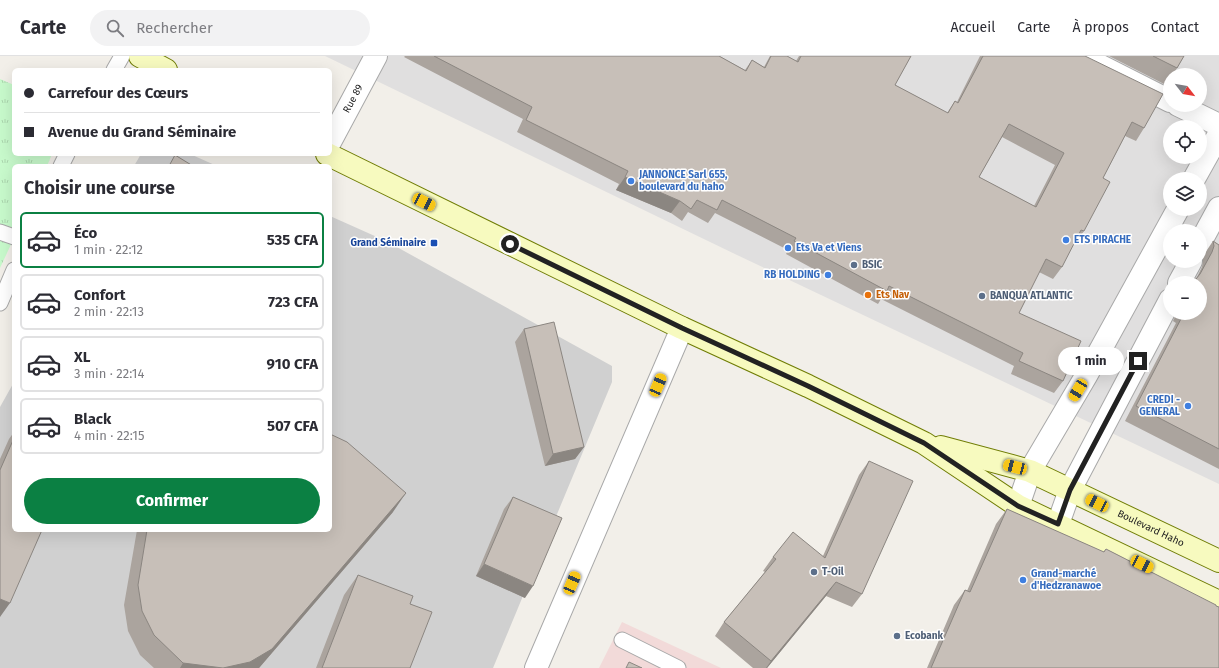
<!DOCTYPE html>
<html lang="fr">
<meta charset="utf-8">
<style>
:root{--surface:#fff;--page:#f2f2f3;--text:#2b2b33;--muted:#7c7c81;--line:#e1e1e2;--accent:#0b8043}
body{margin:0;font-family:"Fira Sans",sans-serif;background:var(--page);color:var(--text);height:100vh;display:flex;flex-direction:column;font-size:15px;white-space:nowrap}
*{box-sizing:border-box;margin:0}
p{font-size:13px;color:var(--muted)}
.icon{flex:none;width:22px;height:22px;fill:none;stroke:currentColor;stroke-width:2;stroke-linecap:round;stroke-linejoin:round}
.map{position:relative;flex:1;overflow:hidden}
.details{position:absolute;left:12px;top:108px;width:320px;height:368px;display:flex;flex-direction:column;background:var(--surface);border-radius:6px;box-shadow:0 4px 16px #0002}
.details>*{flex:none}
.banner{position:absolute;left:12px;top:12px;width:320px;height:88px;border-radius:6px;box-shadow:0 4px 16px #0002;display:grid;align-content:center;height:88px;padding:0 12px;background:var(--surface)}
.needle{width:26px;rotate:121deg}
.tools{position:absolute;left:1163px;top:12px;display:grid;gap:8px}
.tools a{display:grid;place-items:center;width:44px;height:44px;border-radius:50%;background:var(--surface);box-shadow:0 4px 16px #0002;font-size:20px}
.end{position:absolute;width:18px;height:18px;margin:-9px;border:5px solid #222;background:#fff;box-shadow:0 0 0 2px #fff}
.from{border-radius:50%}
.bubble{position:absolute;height:28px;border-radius:14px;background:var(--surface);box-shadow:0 4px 16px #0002;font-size:13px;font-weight:700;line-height:28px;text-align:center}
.car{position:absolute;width:12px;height:24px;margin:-12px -6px;border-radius:5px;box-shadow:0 0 3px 1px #0007;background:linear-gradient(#f5c518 24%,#345 0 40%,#f5c518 0 76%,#345 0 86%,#f5c518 0)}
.banner b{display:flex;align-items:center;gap:14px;height:38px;font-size:15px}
.banner b+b{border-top:1px solid var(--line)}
.banner i{width:10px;height:10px;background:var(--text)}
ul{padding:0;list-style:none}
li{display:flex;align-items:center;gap:12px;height:56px;margin:0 8px 6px;padding:0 4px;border:2px solid var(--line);border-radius:6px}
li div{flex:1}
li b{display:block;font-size:15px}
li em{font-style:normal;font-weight:700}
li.current{border-color:var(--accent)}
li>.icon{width:36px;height:36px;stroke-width:1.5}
h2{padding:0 12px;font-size:18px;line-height:48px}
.cta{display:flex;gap:8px;margin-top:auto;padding:8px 12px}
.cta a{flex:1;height:46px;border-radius:24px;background:var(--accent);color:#fff;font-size:16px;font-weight:700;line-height:46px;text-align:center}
header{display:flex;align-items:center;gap:24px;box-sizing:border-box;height:56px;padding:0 20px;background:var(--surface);border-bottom:1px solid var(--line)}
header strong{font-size:19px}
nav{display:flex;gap:22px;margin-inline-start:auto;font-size:14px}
.search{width:280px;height:36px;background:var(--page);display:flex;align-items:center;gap:10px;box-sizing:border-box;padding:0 14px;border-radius:22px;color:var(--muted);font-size:15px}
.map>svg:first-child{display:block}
.residential{fill:#e0dfdf;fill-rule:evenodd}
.commercial{fill:#f2dad9}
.religious{fill:#d0d0d0}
.park{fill:url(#park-tufts)}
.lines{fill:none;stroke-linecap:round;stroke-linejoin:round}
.service-casing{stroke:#a9a9a9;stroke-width:17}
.minor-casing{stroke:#a9a9a9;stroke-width:24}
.secondary-casing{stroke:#707d05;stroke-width:24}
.service{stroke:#fff;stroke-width:15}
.minor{stroke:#fff;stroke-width:22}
.secondary{stroke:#f7fabf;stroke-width:22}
.wall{fill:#aba49e;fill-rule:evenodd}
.shaded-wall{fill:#8b8681}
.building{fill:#c7bfb8;stroke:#8b8681;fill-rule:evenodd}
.route{stroke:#222;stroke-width:5}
.shop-dot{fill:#3f7fe0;stroke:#fff;stroke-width:1.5}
.transit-dot{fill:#1a4fb4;stroke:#fff;stroke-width:1.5}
.service-dot{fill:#5c6f8a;stroke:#fff;stroke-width:1.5}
.food-dot{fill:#e8710a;stroke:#fff;stroke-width:1.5}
.labels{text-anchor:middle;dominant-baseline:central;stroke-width:3;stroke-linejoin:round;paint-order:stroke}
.street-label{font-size:10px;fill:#222;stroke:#fff}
.shop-label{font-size:10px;font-weight:bold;fill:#366cbe;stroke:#fff;text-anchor:start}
.transit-label{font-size:10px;font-weight:bold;fill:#164399;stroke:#fff;text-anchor:end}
.service-label{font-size:10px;font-weight:bold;fill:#4e5e75;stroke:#fff;text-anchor:start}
.food-label{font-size:10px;font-weight:bold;fill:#c56008;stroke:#fff;text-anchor:start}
</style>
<header>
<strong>Carte</strong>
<div class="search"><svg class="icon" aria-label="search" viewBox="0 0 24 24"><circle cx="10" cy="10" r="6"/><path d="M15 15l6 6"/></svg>Rechercher</div>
<nav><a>Accueil</a><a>Carte</a><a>À propos</a><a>Contact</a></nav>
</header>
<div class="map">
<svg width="1219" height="612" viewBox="0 0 1219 612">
<defs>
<pattern id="park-tufts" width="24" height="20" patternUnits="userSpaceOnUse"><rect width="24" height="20" fill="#c8facc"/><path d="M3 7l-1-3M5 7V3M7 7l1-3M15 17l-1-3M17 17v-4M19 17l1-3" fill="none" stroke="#acd6af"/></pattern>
</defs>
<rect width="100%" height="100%" fill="#f2efe9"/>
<!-- residential -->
<path class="residential" d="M325,0H1219V428L737,199ZM1170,19H1200V49H1170ZM1170,71H1200V101H1170ZM1170,123H1200V153H1170ZM1170,175H1200V205H1170ZM1170,227H1200V257H1170Z"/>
<!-- commercial -->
<path class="commercial" d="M622,566L721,612H599Z"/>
<!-- religious -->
<path class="religious" d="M141,98H190L217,110H134Z
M330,160L386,185L612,310V326L493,612H0V351L14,326V474H330Z"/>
<!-- park -->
<path class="park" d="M0,23L14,29V98H52L47,110H14V182L0,212Z"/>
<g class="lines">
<defs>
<path id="service" d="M114,14L122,0
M61,110L67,98
M0,176L14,181
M0,247L14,214
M622,584L678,612"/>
<g id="minor">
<path d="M1081,0L1170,45"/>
<path d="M1178,49L1219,69"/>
<path id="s1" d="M330,86L376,0"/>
<path d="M1194,123L1219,78"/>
<path d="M1200,187L1219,152"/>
<path d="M1179,227L1191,205"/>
<path d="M1018,450L1030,415L1086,320L1178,153"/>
<path d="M1058,468L1070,434L1170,244"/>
<path d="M536,612L682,272"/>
</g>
<g id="secondary">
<path d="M140,0L166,14"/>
<path d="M327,98L682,272L808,330L924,387L1018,450L1219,546"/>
<path id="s2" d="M941,391L1030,415L1219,505"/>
</g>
</defs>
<!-- service casing -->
<use href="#service" class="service-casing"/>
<!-- minor casing -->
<use href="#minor" class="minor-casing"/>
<!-- secondary casing -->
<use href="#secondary" class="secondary-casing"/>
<!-- service -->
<use href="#service" class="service"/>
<!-- minor -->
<use href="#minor" class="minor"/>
<!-- secondary -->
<use href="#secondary" class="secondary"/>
</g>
<!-- wall -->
<path class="wall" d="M405,0H719L745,14L752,4L764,11L770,0H787L796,5L799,0H911L895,29L947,57L955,45L957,46L980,0H1085L1144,72L1136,85L1125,80L1103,122L1084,175L1075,188L1074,187L1062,211L1053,223L1039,216L1019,257L1063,325L1054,337L1011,318L1014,310L881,243L878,248L786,198L788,194L715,157L708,167L688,156L682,165L671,157L616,134L619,128L517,76L523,63L404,1ZM1002,81L1055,109L1034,150L979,121Z
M1109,0H1184L1177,12L1173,19H1170V23L1166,29Z
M1213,185L1219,189V188V413L1125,365L1176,267L1173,265L1177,257H1200V227H1190L1192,224L1196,223L1202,211L1203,205V200Z
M524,273L584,391L575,403L545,410L515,286Z
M14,376V474L0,561V403L9,383Z
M869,405L862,538L852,551L826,540L767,612H753L715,580L724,566L765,516L763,515L773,501L823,500L859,419Z
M513,441L525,542L476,520L504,453Z
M1007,453L1103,496L1106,493L1216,550L1219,612H927L954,549L965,534L967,535L996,468Z
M393,456L259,612H154L140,599L128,575L124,549L137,474H330Z
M358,519L410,548V612H316L344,539Z"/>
<!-- shaded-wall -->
<path class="shaded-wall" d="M625,121L680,145L671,157L616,134Z
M584,391L575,403L545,410L553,398Z
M406,437L393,456L259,612H180L183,607Z
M484,508L533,530L525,542L476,520Z
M836,526L826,540L767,612H766L771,605Z
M0,543L10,547L0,561Z"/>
<!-- building -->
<path class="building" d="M434,0H719L746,15L752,4L765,12L771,0H787L798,6L801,0H911L895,29L948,57L955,45L958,47L983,0H1085L1163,38L1144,72L1132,66L1103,122L1110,126L1084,175L1081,174L1062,211L1046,203L1019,257L1081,285L1063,325L1019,305L1023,297L889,230L887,235L794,185L796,182L722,144L717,154L697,144L691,153L680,145L625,121L628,115L526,64L532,51ZM1009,68L1064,97L1036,151L979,121Z
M1153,0H1184L1177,12Z
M175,99L193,110H169Z
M1213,185L1219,189V393L1136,350L1184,257H1200V227H1192V224L1196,223L1200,218L1212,196L1214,190Z
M554,266L584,391L553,398L524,273Z
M330,378L347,386L406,437L272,593L250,606L223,612L183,607L154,579L142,555L138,529L147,474H330Z
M14,382V474H42L10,547L0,543V414Z
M869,405L913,425L862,538L836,526L771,605L724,566L776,503L773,501L793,476L825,502Z
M513,441L562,462L533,530L484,508Z
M1007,453L1104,496L1106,493L1216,549V550L1219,551V612H931L965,534L970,536Z
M358,519L413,540L410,548L432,556L410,612H322Z
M629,606L642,612H626Z"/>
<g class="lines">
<!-- route -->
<path class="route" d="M510,188L682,272L808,330L924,387L1018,450L1058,468L1070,434L1138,305"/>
</g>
<!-- markers -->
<g class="shop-dot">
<circle cx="631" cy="125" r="4"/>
<circle cx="1066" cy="184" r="4"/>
<circle cx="788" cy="192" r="4"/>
<circle cx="828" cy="219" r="4"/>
<circle cx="1188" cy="350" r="4"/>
<circle cx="1023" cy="524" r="4"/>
</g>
<rect class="transit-dot" x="430" y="183" width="8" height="8" rx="2"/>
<g class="service-dot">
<circle cx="854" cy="209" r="4"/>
<circle cx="982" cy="240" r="4"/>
<circle cx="814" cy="516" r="4"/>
<circle cx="897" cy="580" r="4"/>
</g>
<circle class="food-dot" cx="868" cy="239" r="4"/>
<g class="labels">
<!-- street labels -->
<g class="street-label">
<text stroke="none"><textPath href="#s1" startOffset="49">Rue 89</textPath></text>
<text stroke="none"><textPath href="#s2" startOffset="226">Boulevard Haho</textPath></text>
</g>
<!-- shop labels -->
<g class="shop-label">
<text x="639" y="119">JANNONCE Sarl 655,<tspan x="639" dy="12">boulevard du haho</tspan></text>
<text x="1074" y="184">ETS PIRACHE</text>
<text x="796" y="192">Ets Va et Viens</text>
<text x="820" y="219" text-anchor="end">RB HOLDING</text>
<text x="1180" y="344" text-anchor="end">CREDI -<tspan x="1180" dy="12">GENERAL</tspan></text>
<text x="1031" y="518">Grand-marché<tspan x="1031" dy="12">d'Hedzranawoe</tspan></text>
</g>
<!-- transit labels -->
<g class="transit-label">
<text x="426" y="187">Grand Séminaire</text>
</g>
<!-- service labels -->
<g class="service-label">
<text x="862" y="209">BSIC</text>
<text x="990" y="240">BANQUA ATLANTIC</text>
<text x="822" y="516">T-Oil</text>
<text x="905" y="580">Ecobank</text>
</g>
<!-- food labels -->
<g class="food-label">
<text x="876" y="239">Ets Nav</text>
</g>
</g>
</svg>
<div class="tools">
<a><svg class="needle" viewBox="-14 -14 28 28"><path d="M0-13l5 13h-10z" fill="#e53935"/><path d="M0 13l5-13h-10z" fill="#7c7c81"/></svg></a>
<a><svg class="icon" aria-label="locate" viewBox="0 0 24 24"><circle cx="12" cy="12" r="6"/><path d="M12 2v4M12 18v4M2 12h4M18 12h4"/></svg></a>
<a><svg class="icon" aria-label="layers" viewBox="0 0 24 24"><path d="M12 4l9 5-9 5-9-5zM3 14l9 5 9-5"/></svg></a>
<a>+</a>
<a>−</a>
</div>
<i class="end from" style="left:510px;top:188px"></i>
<i class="end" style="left:1138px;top:305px"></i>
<div class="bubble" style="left:1058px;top:291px;width:66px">1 min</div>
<i class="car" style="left:424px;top:146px;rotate:116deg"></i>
<i class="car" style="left:658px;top:329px;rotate:23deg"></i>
<i class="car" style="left:1078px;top:334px;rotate:211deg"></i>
<i class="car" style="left:1015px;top:411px;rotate:285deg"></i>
<i class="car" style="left:1097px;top:447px;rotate:296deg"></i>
<i class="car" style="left:1142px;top:508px;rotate:116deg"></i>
<i class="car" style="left:572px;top:527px;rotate:23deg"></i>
<div class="banner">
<b><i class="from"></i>Carrefour des Cœurs</b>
<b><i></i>Avenue du Grand Séminaire</b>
</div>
<section class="details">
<h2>Choisir une course</h2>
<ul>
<li class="current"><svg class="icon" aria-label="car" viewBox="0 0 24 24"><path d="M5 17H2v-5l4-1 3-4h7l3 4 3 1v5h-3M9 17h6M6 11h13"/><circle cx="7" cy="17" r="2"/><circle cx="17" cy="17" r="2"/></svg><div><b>Éco</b><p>1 min · 22:12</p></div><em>535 CFA</em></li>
<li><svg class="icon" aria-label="car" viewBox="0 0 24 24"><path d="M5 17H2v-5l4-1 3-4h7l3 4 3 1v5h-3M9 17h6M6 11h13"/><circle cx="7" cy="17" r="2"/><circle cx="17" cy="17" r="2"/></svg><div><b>Confort</b><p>2 min · 22:13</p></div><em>723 CFA</em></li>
<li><svg class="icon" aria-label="car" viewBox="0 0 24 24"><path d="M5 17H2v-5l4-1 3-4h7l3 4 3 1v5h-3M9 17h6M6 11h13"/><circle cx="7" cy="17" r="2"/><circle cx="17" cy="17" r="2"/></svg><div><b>XL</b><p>3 min · 22:14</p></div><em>910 CFA</em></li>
<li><svg class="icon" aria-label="car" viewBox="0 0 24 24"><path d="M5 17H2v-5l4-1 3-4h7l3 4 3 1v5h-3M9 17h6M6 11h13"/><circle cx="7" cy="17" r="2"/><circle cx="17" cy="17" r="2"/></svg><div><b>Black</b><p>4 min · 22:15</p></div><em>507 CFA</em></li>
</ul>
<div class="cta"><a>Confirmer</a></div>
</section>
</div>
